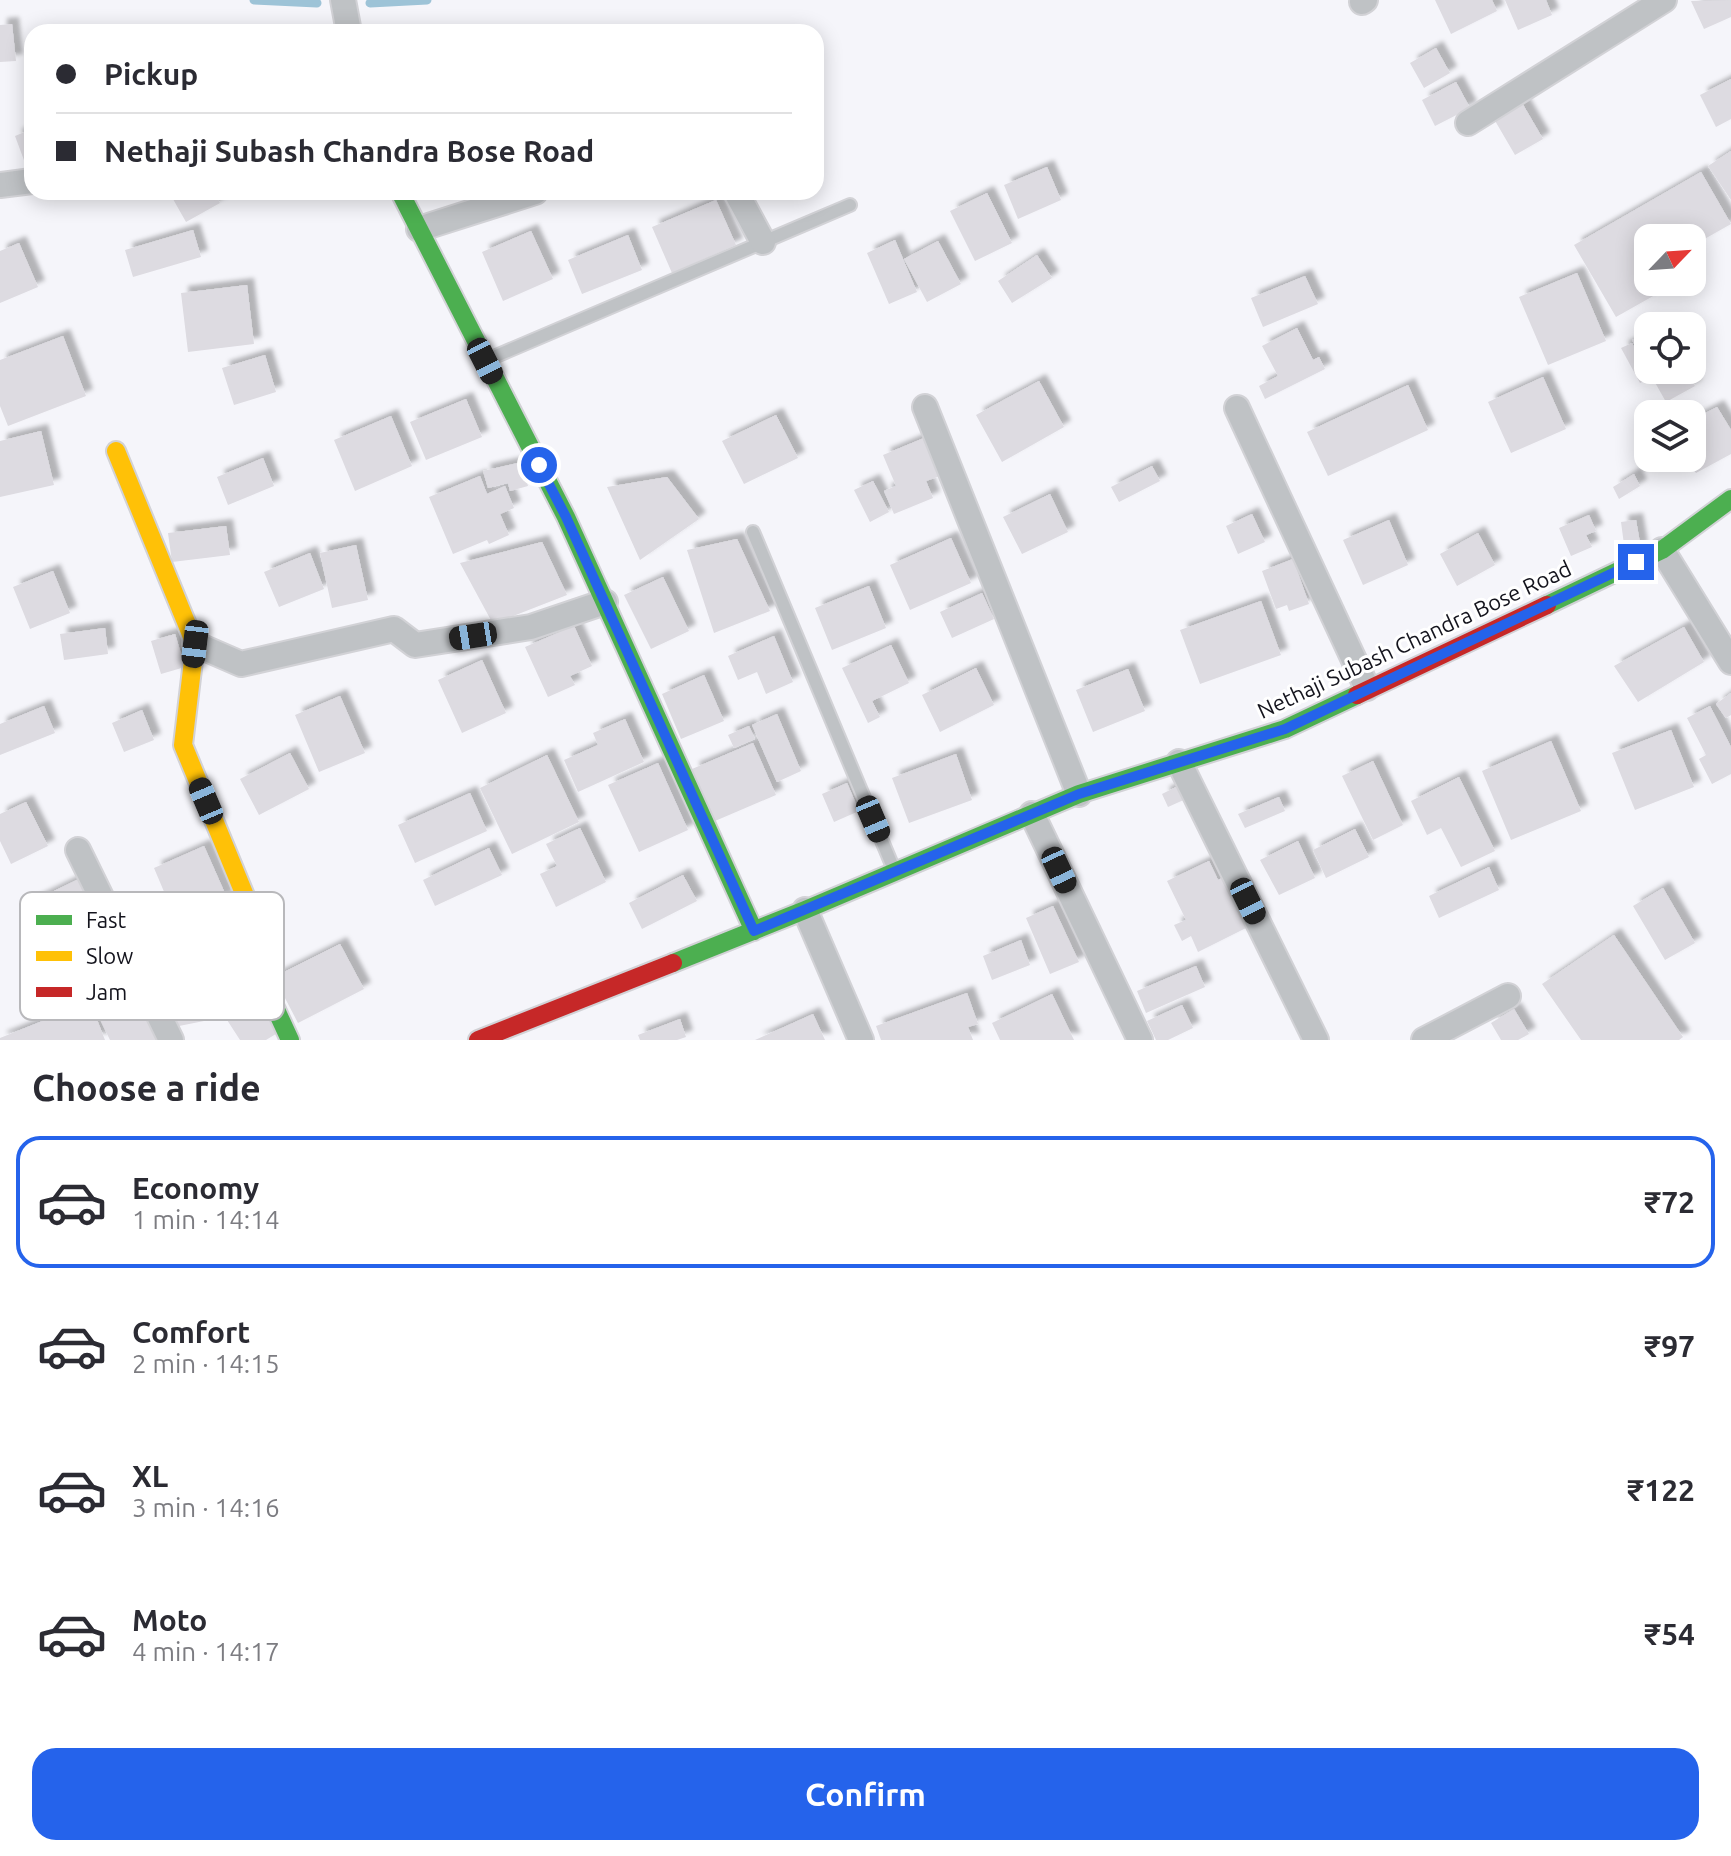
<!DOCTYPE html>
<meta charset="utf-8">
<style>
:root{--surface:#fff;--page:#f7f7f7;--text:#2b2b33;--muted:#7c7c81;--line:#e1e1e2;--accent:#2563eb}
body{margin:0;font-family:Ubuntu,sans-serif;background:var(--page);color:var(--text);height:100vh;display:flex;flex-direction:column;font-size:30px;white-space:nowrap}
*{box-sizing:border-box;margin:0}
p{font-size:26px;color:var(--muted)}
.icon{flex:none;width:44px;height:44px;fill:none;stroke:currentColor;stroke-width:2;stroke-linecap:round;stroke-linejoin:round}
.map{position:relative;height:1040px;overflow:hidden}
.details{display:flex;flex-direction:column;background:var(--surface);flex:1}
.details>*{flex:none}
.guide{position:absolute;left:24px;top:24px;width:800px;height:176px;border-radius:24px;box-shadow:0 4px 20px #0003;display:grid;align-content:center;height:176px;padding:0 32px;background:var(--surface)}
.needle{width:52px;rotate:65deg}
.fabs{position:absolute;left:1634px;top:224px;display:grid;gap:16px}
.fabs a{display:grid;place-items:center;width:72px;height:72px;border-radius:16px;background:var(--surface);box-shadow:0 4px 20px #0003;font-size:40px}
.end{position:absolute;width:36px;height:36px;margin:-18px;border:10px solid #2563eb;background:#fff;box-shadow:0 0 0 4px #fff}
.from{border-radius:50%}
.car{position:absolute;width:24px;height:48px;margin:-24px -12px;border-radius:10px;box-shadow:0 0 6px 2px #0007;background:linear-gradient(#222 24%,#8ab4d8 0 40%,#222 0 76%,#8ab4d8 0 86%,#222 0)}
.guide b{display:flex;align-items:center;gap:28px;height:76px;font-size:30px}
.guide b+b{border-top:2px solid var(--line)}
.guide i{width:20px;height:20px;background:var(--text)}
ul{padding:0;list-style:none}
li{display:flex;align-items:center;gap:24px;height:132px;margin:0 16px 12px;padding:0 16px;border:4px solid transparent;border-radius:24px}
li div{flex:1}
li b{display:block;font-size:30px}
li em{font-style:normal;font-weight:700}
li.selected{border-color:var(--accent)}
li>.icon{width:72px;height:72px;stroke-width:1.5}
h2{padding:0 32px;font-size:36px;line-height:96px}
.action{display:flex;gap:16px;margin-top:auto;padding:16px 32px}
.action a{flex:1;height:92px;border-radius:24px;background:var(--accent);color:#fff;font-size:32px;font-weight:700;line-height:92px;text-align:center}
.map>svg:first-child{display:block}
.lines{fill:none;stroke-linecap:round;stroke-linejoin:round}
.stream{stroke:#9dc3d7;stroke-width:9}
.building{fill:#dddbe1;filter:url(#shadow)}
.lane-casing{stroke:#d2d2d6;stroke-width:16}
.street-casing{stroke:#d2d2d6;stroke-width:28}
.fast-casing{stroke:#d2d2d6;stroke-width:22}
.slow-casing{stroke:#d2d2d6;stroke-width:22}
.jam-casing{stroke:#d2d2d6;stroke-width:22}
.lane{stroke:#bfc2c5;stroke-width:12}
.street{stroke:#bfc2c5;stroke-width:24}
.fast{stroke:#4caf50;stroke-width:18}
.slow{stroke:#ffc107;stroke-width:18}
.jam{stroke:#c62828;stroke-width:18}
.route{stroke:#2563eb;stroke-width:10}
.labels{text-anchor:middle;dominant-baseline:central;stroke-width:6;stroke-linejoin:round;paint-order:stroke}
.street-label{font-size:22px;fill:#14141d;stroke:#fff}
.key{fill:#fff;stroke:#b8b8bb;stroke-width:2}
.key-label{font-size:22px;fill:#14141d}
</style>
<div class="map">
<svg width="1731" height="1040" viewBox="0 0 1731 1040">
<defs>
<filter id="shadow"><feDropShadow dx="7" dy="-7" stdDeviation="2" flood-color="#0004"/></filter>
</defs>
<rect width="100%" height="100%" fill="#f5f5fa"/>
<g class="lines">
<!-- stream -->
<path class="stream" d="M254,0L317,3
M370,3L427,0"/>
</g>
<!-- building -->
<path class="building" d="M1435,0H1492L1497,11L1451,34Z
M1505,0H1546L1552,15L1518,30Z
M1731,0V17L1704,29L1691,1Z
M12,24L16,61L0,62V25Z
M1436,48L1450,73L1424,88L1410,63Z
M1731,79V119L1716,127L1700,95Z
M1456,82L1470,108L1435,126L1422,100Z
M1522,103L1543,139L1515,155L1494,119Z
M32,129V169L28,171L15,136Z
M1731,151V200L1708,166Z
M1047,167L1061,200L1018,219L1004,185Z
M1701,172L1731,224L1692,246V238H1648V282H1657L1662,291L1616,317L1574,245Z
M169,192H214L220,203L186,222Z
M987,193L1012,243L975,261L950,211Z
M716,200L736,245L672,273L652,227Z
M193,230L201,257L133,277L125,250Z
M531,231L553,279L503,301L482,252Z
M628,235L642,270L582,294L568,260Z
M895,240L917,292L889,304L867,253Z
M938,241L961,284L927,302L904,259Z
M19,243L38,287L0,303V251Z
M1037,255L1052,278L1012,303L998,281Z
M1577,273L1606,341L1548,365L1519,297Z
M1305,276L1318,304L1263,327L1251,298Z
M247,285L254,344L188,352L181,293Z
M1297,328L1313,360L1319,357L1325,369L1265,399L1259,386L1278,376L1262,346Z
M1648,332V370L1632,340Z
M63,336L86,396L8,426L0,406V360Z
M1632,343L1650,378L1640,383L1621,348Z
M265,355L276,392L234,405L222,368Z
M1648,370H1686L1695,386L1666,402Z
M1543,377L1566,429L1511,453L1488,402Z
M1039,381L1064,427L1002,462L976,415Z
M1408,385L1428,430L1328,476L1307,432Z
M466,399L482,437L426,460L410,422Z
M1717,407L1731,430V454L1696,473L1685,458H1692V420Z
M776,415L798,458L744,484L722,441Z
M391,416L412,466L355,491L334,440Z
M41,431L54,485L0,497V441Z
M924,438L940,476L926,481L933,498L894,514L884,491L896,486L883,455Z
M263,458L274,486L228,505L217,477Z
M522,462L528,486L510,491L508,483L488,488L483,471Z
M1152,466L1160,481L1119,502L1111,487Z
M1634,474L1640,486L1619,499L1613,487Z
M480,476L487,494L505,486L514,508L500,514L509,535L489,544L487,540L453,554L429,497Z
M667,477L699,519L640,560L607,487Z
M873,481L889,512L870,522L854,490Z
M1050,494L1068,532L1022,554L1003,517Z
M1252,514L1265,542L1238,554L1226,526Z
M1589,515L1596,531L1586,535L1592,547L1571,556L1559,528Z
M1389,520L1408,565L1363,585L1343,540Z
M1636,520L1641,549L1625,552L1621,522Z
M226,526L230,555L172,562L168,533Z
M1478,533L1495,565L1457,586L1440,554Z
M951,538L971,583L910,610L890,565Z
M737,539L770,611L714,633L687,550Z
M542,542L567,595L493,624L460,563Z
M356,545L368,600L332,608L320,553Z
M310,553L324,589L279,607L264,572Z
M1293,559L1309,604L1289,611L1287,605L1276,609L1262,571Z
M53,571L70,613L30,629L13,587Z
M663,577L689,631L651,649L624,595Z
M869,586L886,628L832,650L815,608Z
M982,593L994,619L952,638L940,612Z
M1261,601L1281,655L1200,684L1180,630Z
M574,626L592,666L570,676L575,685L548,697L525,647Z
M1684,627L1704,662L1638,702L1614,666Z
M105,628L108,654L64,660L60,634Z
M175,634L185,667L161,674L151,641Z
M774,636L793,682L766,694L757,672L738,680L728,656Z
M891,645L909,683L872,701L880,717L868,723L842,668Z
M482,660L506,713L462,733L438,680Z
M976,668L994,705L940,732L922,695Z
M1128,669L1145,711L1093,732L1076,690Z
M704,675L724,721L681,739L662,694Z
M1731,693V715L1726,718L1716,704Z
M340,696L365,753L319,772L295,715Z
M44,706L55,733L0,755V724Z
M1710,706L1731,747V774L1712,784L1699,759L1706,755L1687,718Z
M142,710L154,740L124,752L112,723Z
M777,714L801,771L777,782L752,725Z
M625,719L644,762L578,792L564,760L598,745L593,733Z
M749,726L755,739L734,748L728,735Z
M1671,730L1694,787L1635,810L1612,753Z
M1551,741L1581,811L1511,840L1482,771Z
M753,743L776,795L715,821L692,769Z
M290,753L309,789L259,815L240,779Z
M956,754L972,800L909,823L892,778Z
M547,755L579,822L512,854L480,788Z
M1373,761L1403,825L1373,840L1342,776Z
M658,763L688,830L639,852L608,785Z
M1459,777L1495,851L1461,867L1441,828L1427,835L1411,801Z
M847,783L859,811L834,822L822,794Z
M1182,784L1188,798L1168,807L1162,794Z
M470,793L487,831L415,863L398,825Z
M1279,797L1285,811L1245,828L1238,814Z
M26,802L48,846L11,864L0,841V814Z
M580,828L606,882L556,907L540,874L557,866L546,844Z
M1355,829L1369,857L1326,878L1313,850Z
M1298,841L1315,878L1279,895L1260,860Z
M204,846L227,898L176,920L154,868Z
M489,848L502,875L435,906L423,880Z
M1209,861L1218,880L1232,873L1256,923L1198,952L1191,936L1182,941L1174,925L1186,920L1167,881Z
M1489,867L1499,890L1439,918L1429,896Z
M683,875L697,901L642,929L629,903Z
M83,877L112,939L58,964L29,903Z
M1663,888L1695,943L1665,960L1633,906Z
M1053,906L1079,962L1050,974L1026,918Z
M1614,935L1683,1037L1679,1040H1581L1542,984Z
M1021,940L1030,965L992,980L983,956Z
M340,944L364,989L298,1023L274,977Z
M1196,966L1205,987L1146,1013L1137,991Z
M132,971L165,1040H110L87,992Z
M198,984L204,1021L169,1028L163,991Z
M249,986L279,1032L266,1040H240L218,1006Z
M967,993L978,1024L968,1027L973,1040H881L876,1026Z
M1052,994L1074,1040H1000L992,1023Z
M90,1002L105,1040H0V1038Z
M1182,1005L1193,1028L1168,1040H1156L1147,1021Z
M1514,1009L1529,1034L1518,1040H1501L1491,1023Z
M813,1014L825,1040H755Z
M680,1019L686,1037L677,1040H640L638,1035Z"/>
<g class="lines">
<defs>
<path id="lane" d="M489,359L850,205
M753,532L895,872"/>
<path id="street" d="M343,0L349,32
M1362,2L1365,0
M1468,123L1664,0
M0,185L32,181
M736,192L763,242
M419,229L535,192
M925,407L1079,794
M1237,408L1367,688
M1662,550L1731,662
M195,644L241,664L394,629L415,645L531,627L605,602
M1179,762L1316,1040
M1032,814L1140,1040
M78,850L171,1040
M805,910L861,1040
M1424,1040L1508,996"/>
<path id="fast" d="M400,192L566,517L754,931
M1547,605L1662,550L1731,499
M253,915L272,1001L290,1040
M673,963L805,910L1079,794L1285,729L1357,695"/>
<path id="slow" d="M116,451L195,644L183,745L253,915"/>
<path id="jam" d="M1357,695L1547,605
M478,1040L673,963"/>
</defs>
<!-- lane casing -->
<use href="#lane" class="lane-casing"/>
<!-- street casing -->
<use href="#street" class="street-casing"/>
<!-- fast casing -->
<use href="#fast" class="fast-casing"/>
<!-- slow casing -->
<use href="#slow" class="slow-casing"/>
<!-- jam casing -->
<use href="#jam" class="jam-casing"/>
<!-- lane -->
<use href="#lane" class="lane"/>
<!-- street -->
<use href="#street" class="street"/>
<!-- fast -->
<use href="#fast" class="fast"/>
<!-- slow -->
<use href="#slow" class="slow"/>
<!-- jam -->
<use href="#jam" class="jam"/>
</g>
<g class="lines">
<!-- route -->
<path class="route" d="M539,465L566,517L754,931L1079,794L1285,729L1636,562"/>
</g>
<g class="labels">
<!-- street labels -->
<g class="street-label">
<text transform="translate(1414 639) rotate(-25)">Nethaji Subash Chandra Bose Road</text>
</g>
</g>
<!-- legend -->
<rect x="20" y="892" width="264" height="128" rx="12" class="key"/>
<rect x="36" y="915" width="36" height="10" fill="#4caf50"/>
<rect x="36" y="951" width="36" height="10" fill="#ffc107"/>
<rect x="36" y="987" width="36" height="10" fill="#c62828"/>
<g class="key-label">
<text x="86" y="928">Fast</text>
<text x="86" y="964">Slow</text>
<text x="86" y="1000">Jam</text>
</g>
</svg>
<div class="fabs">
<a><svg class="needle" viewBox="-14 -14 28 28"><path d="M0-13l5 13h-10z" fill="#e53935"/><path d="M0 13l5-13h-10z" fill="#7c7c81"/></svg></a>
<a><svg class="icon" aria-label="locate" viewBox="0 0 24 24"><circle cx="12" cy="12" r="6"/><path d="M12 2v4M12 18v4M2 12h4M18 12h4"/></svg></a>
<a><svg class="icon" aria-label="layers" viewBox="0 0 24 24"><path d="M12 4l9 5-9 5-9-5zM3 14l9 5 9-5"/></svg></a>
</div>
<i class="end from" style="left:539px;top:465px"></i>
<i class="end" style="left:1636px;top:562px"></i>
<i class="car" style="left:485px;top:361px;rotate:153deg"></i>
<i class="car" style="left:473px;top:636px;rotate:261deg"></i>
<i class="car" style="left:195px;top:644px;rotate:187deg"></i>
<i class="car" style="left:206px;top:801px;rotate:337deg"></i>
<i class="car" style="left:873px;top:819px;rotate:157deg"></i>
<i class="car" style="left:1059px;top:870px;rotate:155deg"></i>
<i class="car" style="left:1248px;top:901px;rotate:154deg"></i>
<div class="guide">
<b><i class="from"></i>Pickup</b>
<b><i></i>Nethaji Subash Chandra Bose Road</b>
</div>
</div>
<section class="details">
<h2>Choose a ride</h2>
<ul>
<li class="selected"><svg class="icon" aria-label="car" viewBox="0 0 24 24"><path d="M5 17H2v-5l4-1 3-4h7l3 4 3 1v5h-3M9 17h6M6 11h13"/><circle cx="7" cy="17" r="2"/><circle cx="17" cy="17" r="2"/></svg><div><b>Economy</b><p>1 min · 14:14</p></div><em>₹72</em></li>
<li><svg class="icon" aria-label="car" viewBox="0 0 24 24"><path d="M5 17H2v-5l4-1 3-4h7l3 4 3 1v5h-3M9 17h6M6 11h13"/><circle cx="7" cy="17" r="2"/><circle cx="17" cy="17" r="2"/></svg><div><b>Comfort</b><p>2 min · 14:15</p></div><em>₹97</em></li>
<li><svg class="icon" aria-label="car" viewBox="0 0 24 24"><path d="M5 17H2v-5l4-1 3-4h7l3 4 3 1v5h-3M9 17h6M6 11h13"/><circle cx="7" cy="17" r="2"/><circle cx="17" cy="17" r="2"/></svg><div><b>XL</b><p>3 min · 14:16</p></div><em>₹122</em></li>
<li><svg class="icon" aria-label="car" viewBox="0 0 24 24"><path d="M5 17H2v-5l4-1 3-4h7l3 4 3 1v5h-3M9 17h6M6 11h13"/><circle cx="7" cy="17" r="2"/><circle cx="17" cy="17" r="2"/></svg><div><b>Moto</b><p>4 min · 14:17</p></div><em>₹54</em></li>
</ul>
<div class="action"><a>Confirm</a></div>
</section>
